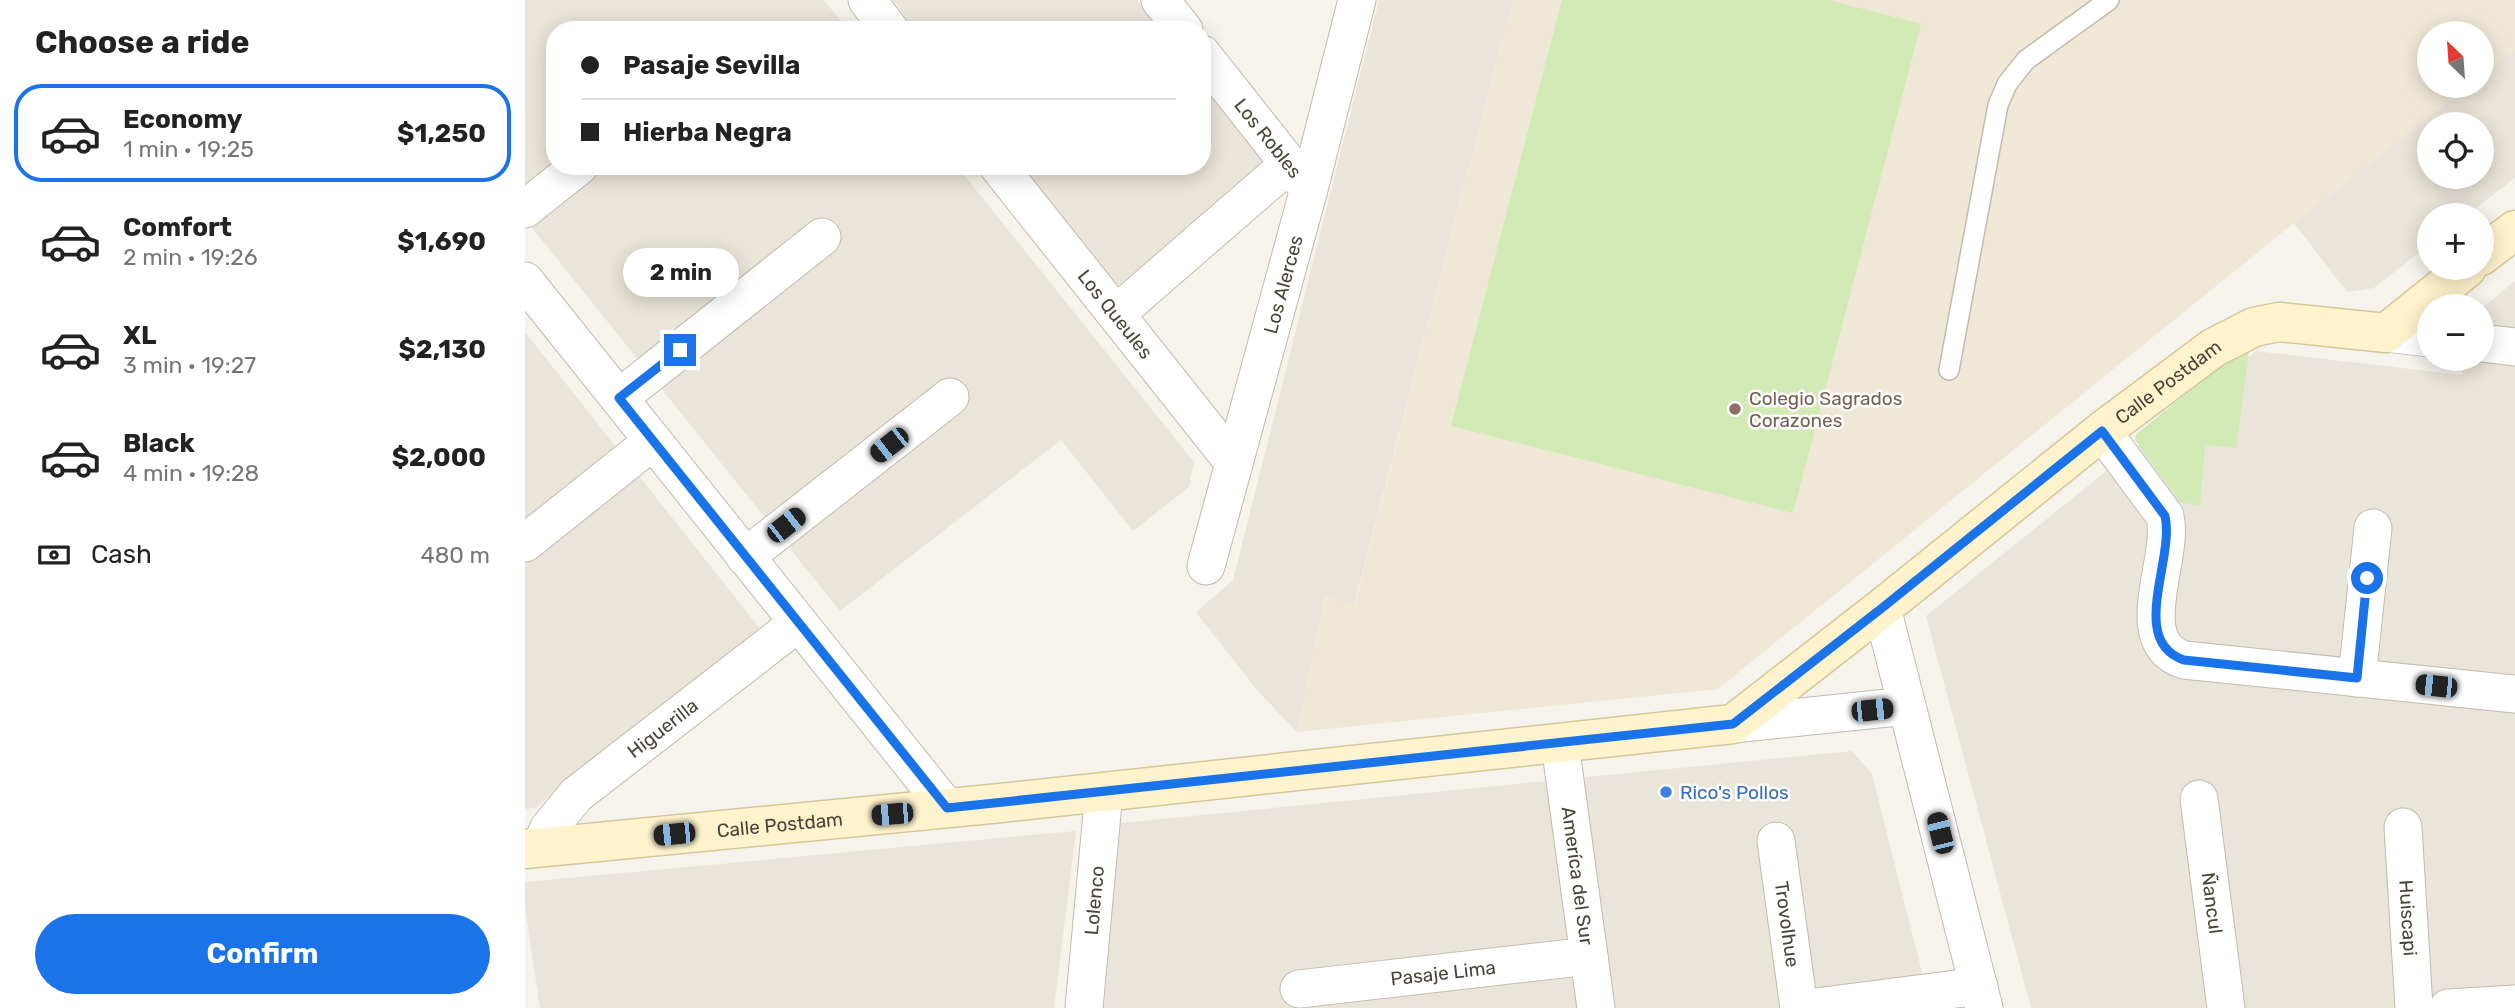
<!DOCTYPE html>
<meta charset="utf-8">
<style>
:root{--surface:#fff;--page:#f6f6f6;--text:#222;--muted:#767676;--line:#e0e0e0;--accent:#1a73e8}
body{margin:0;font-family:Rubik,sans-serif;background:var(--page);color:var(--text);height:100vh;display:flex;flex-direction:column;font-size:26px;white-space:nowrap}
*{box-sizing:border-box;margin:0}
p{font-size:23px;color:var(--muted)}
.icon{flex:none;width:38px;height:38px;fill:none;stroke:currentColor;stroke-width:2;stroke-linecap:round;stroke-linejoin:round}
.map{position:relative;flex:1;overflow:hidden}
.panel{display:flex;flex-direction:column;background:var(--surface);width:525px}
.panel>*{flex:none}
.guide{position:absolute;left:21px;top:21px;width:665px;height:154px;border-radius:28px;box-shadow:0 4px 18px #0003;display:grid;align-content:center;height:154px;padding:0 35px;background:var(--surface)}
.needle{width:46px;rotate:335deg}
.controls{position:absolute;left:1892px;top:21px;display:grid;gap:14px}
.controls a{display:grid;place-items:center;width:77px;height:77px;border-radius:50%;background:var(--surface);box-shadow:0 4px 18px #0003;font-size:35px}
.end{position:absolute;width:32px;height:32px;margin:-16px;border:9px solid #1a73e8;background:#fff;box-shadow:0 0 0 4px #fff}
.from{border-radius:50%}
.bubble{position:absolute;height:49px;border-radius:24px;background:var(--surface);box-shadow:0 4px 18px #0003;font-size:23px;font-weight:700;line-height:49px;text-align:center}
.car{position:absolute;width:21px;height:42px;margin:-21px -10px;border-radius:9px;box-shadow:0 0 5px 2px #0007;background:linear-gradient(#222 24%,#8ab4d8 0 40%,#222 0 76%,#8ab4d8 0 86%,#222 0)}
.guide b{display:flex;align-items:center;gap:24px;height:66px;font-size:26px}
.guide b+b{border-top:2px solid var(--line)}
.guide i{width:18px;height:18px;background:var(--text)}
ul{padding:0;list-style:none}
li{display:flex;align-items:center;gap:21px;height:98px;margin:0 14px 10px;padding:0 21px;border:4px solid transparent;border-radius:28px}
li div{flex:1}
li b{display:block;font-size:26px}
li em{font-style:normal;font-weight:700}
li.on{border-color:var(--accent)}
li>.icon{width:63px;height:63px;stroke-width:1.5}
h2{padding:0 35px;font-size:32px;line-height:84px}
.pay{display:flex;align-items:center;gap:18px;height:77px;padding:0 35px;font-size:26px}
.pay p{margin-inline-start:auto}
.button{display:flex;gap:14px;margin-top:auto;padding:14px 35px}
.button a{flex:1;height:80px;border-radius:42px;background:var(--accent);color:#fff;font-size:28px;font-weight:700;line-height:80px;text-align:center}
main{display:flex;flex:1;min-height:0}
.map>svg:first-child{display:block}
.residential{fill:#eae5da;fill-rule:evenodd}
.education{fill:#efe8d6}
.green{fill:#d2eab5}
.lines{fill:none;stroke-linecap:round;stroke-linejoin:round}
.lane-casing{stroke:#c2bbae;stroke-width:22}
.street-casing{stroke:#c2bbae;stroke-width:39}
.secondary-casing{stroke:#d6c79b;stroke-width:41}
.lane{stroke:#fff;stroke-width:19}
.street{stroke:#fff;stroke-width:37}
.secondary{stroke:#fff3cd;stroke-width:38}
.route{stroke:#1a73e8;stroke-width:9}
.education-dot{fill:#8d6e63;stroke:#fff;stroke-width:2.5}
.shop-dot{fill:#3f7fe0;stroke:#fff;stroke-width:2.5}
.labels{text-anchor:middle;dominant-baseline:central;stroke-width:5;stroke-linejoin:round;paint-order:stroke}
.street-label{font-size:19px;fill:#4b4439;stroke:#fff}
.education-label{font-size:19px;fill:#785e54;stroke:#fff;text-anchor:start}
.shop-label{font-size:19px;fill:#366cbe;stroke:#fff;text-anchor:start}
</style>
<main>
<section class="panel">
<h2>Choose a ride</h2>
<ul>
<li class="on"><svg class="icon" aria-label="car" viewBox="0 0 24 24"><path d="M5 17H2v-5l4-1 3-4h7l3 4 3 1v5h-3M9 17h6M6 11h13"/><circle cx="7" cy="17" r="2"/><circle cx="17" cy="17" r="2"/></svg><div><b>Economy</b><p>1 min · 19:25</p></div><em>$1,250</em></li>
<li><svg class="icon" aria-label="car" viewBox="0 0 24 24"><path d="M5 17H2v-5l4-1 3-4h7l3 4 3 1v5h-3M9 17h6M6 11h13"/><circle cx="7" cy="17" r="2"/><circle cx="17" cy="17" r="2"/></svg><div><b>Comfort</b><p>2 min · 19:26</p></div><em>$1,690</em></li>
<li><svg class="icon" aria-label="car" viewBox="0 0 24 24"><path d="M5 17H2v-5l4-1 3-4h7l3 4 3 1v5h-3M9 17h6M6 11h13"/><circle cx="7" cy="17" r="2"/><circle cx="17" cy="17" r="2"/></svg><div><b>XL</b><p>3 min · 19:27</p></div><em>$2,130</em></li>
<li><svg class="icon" aria-label="car" viewBox="0 0 24 24"><path d="M5 17H2v-5l4-1 3-4h7l3 4 3 1v5h-3M9 17h6M6 11h13"/><circle cx="7" cy="17" r="2"/><circle cx="17" cy="17" r="2"/></svg><div><b>Black</b><p>4 min · 19:28</p></div><em>$2,000</em></li>
</ul>
<div class="pay"><svg class="icon" aria-label="cash" viewBox="0 0 24 24"><path d="M3 7h18v10H3z"/><circle cx="12" cy="12" r="2"/></svg>Cash<p>480 m</p></div>
<div class="button"><a>Confirm</a></div>
</section>
<div class="map">
<svg width="1990" height="1008" viewBox="0 0 1990 1008">
<rect width="100%" height="100%" fill="#f6f3ec"/>
<!-- residential -->
<path class="residential" d="M0,0H299L323,30H30V166H432L669,462L664,487L608,531L536,440L315,611L0,219Z
M368,0H612L636,30H390Z
M854,0H988L829,605L800,596L772,732L732,690L671,612L708,580Z
M1990,49V178L1942,215H1904V245L1849,288L1822,292L1769,223L1943,86H1956L1957,75ZM1904,124H1956V177H1904Z
M677,81L744,164L588,289L495,166H677Z
M1990,281V1008H1506L1401,616L1731,351L1937,375L1939,359H1956L1957,308Z
M0,332L236,630L10,808L0,809Z
M1327,751L1347,774L1406,1008H576L596,823Z
M551,831L529,1008H15L0,908V882Z"/>
<!-- education -->
<path class="education" d="M988,0H1990V49L1957,75L1956,33H1904V86H1943L1769,223L1193,689L772,732L800,596L830,604Z"/>
<!-- green -->
<path class="green" d="M1037,0H1304L1396,24L1268,513L926,426Z
M1725,343L1711,448L1680,445L1675,506L1655,502L1610,440L1611,434Z"/>
<g class="lines">
<defs>
<path id="lane" d="M1424,370L1473,105L1482,84L1501,60L1584,0"/>
<g id="street">
<path d="M342,0L365,30"/>
<path d="M635,0L659,30"/>
<path id="s1" d="M677,54L779,183"/>
<path id="s2" d="M473,166L709,463"/>
<path d="M0,209L54,166"/>
<path d="M0,281L422,808"/>
<path d="M591,314L764,164"/>
<path d="M1861,333L1904,338"/>
<path d="M1956,343L1990,347"/>
<path d="M94,398L297,237"/>
<path d="M1577,431L1640,516C1650,559 1603,641 1659,660L1990,694"/>
<path d="M0,543L128,441"/>
<path d="M220,557L425,397"/>
<path id="s3" d="M681,566L784,189L832,0"/>
<path d="M1357,608L1459,1008"/>
<path d="M1832,678L1848,528"/>
<path d="M1208,724L1382,706"/>
<path id="s4" d="M1035,744L1071,1008"/>
<path id="s5" d="M1674,799L1701,1008"/>
<path id="s6" d="M1878,827L1889,1008"/>
<path id="s7" d="M1251,841L1274,1008"/>
<path id="s8" d="M15,847L24,828L51,795L273,623"/>
<path id="s9" d="M774,989L1064,956"/>
<path id="s10" d="M559,1008L579,792"/>
<path d="M1283,1008L1454,986"/>
<path d="M1923,1008L1990,1004"/>
</g>
<g id="secondary">
<path d="M1956,256L1990,230"/>
<path id="s11" d="M0,849L476,803L1208,724L1357,608L1577,431L1688,348L1729,327L1754,322L1861,333L1942,268"/>
</g>
</defs>
<!-- lane casing -->
<use href="#lane" class="lane-casing"/>
<!-- street casing -->
<use href="#street" class="street-casing"/>
<!-- secondary casing -->
<use href="#secondary" class="secondary-casing"/>
<!-- lane -->
<use href="#lane" class="lane"/>
<!-- street -->
<use href="#street" class="street"/>
<!-- secondary -->
<use href="#secondary" class="secondary"/>
</g>
<g class="lines">
<!-- route -->
<path class="route" d="M155,350L94,398L422,808L1208,724L1357,608L1577,431L1640,516C1650,559 1603,641 1659,660L1832,678L1842,578"/>
</g>
<!-- markers -->
<circle class="education-dot" cx="1210" cy="409" r="7"/>
<circle class="shop-dot" cx="1141" cy="792" r="7"/>
<g class="labels">
<!-- street labels -->
<g class="street-label">
<text stroke="none"><textPath href="#s1" startOffset="107">Los Robles</textPath></text>
<text stroke="none"><textPath href="#s3" startOffset="292">Los Alerces</textPath></text>
<text stroke="none"><textPath href="#s2" startOffset="189">Los Queules</textPath></text>
<text stroke="none"><textPath href="#s11" startOffset="1768">Calle Postdam</textPath></text>
<text stroke="none"><textPath href="#s8" startOffset="173">Higuerilla</textPath></text>
<text stroke="none"><textPath href="#s11" startOffset="256">Calle Postdam</textPath></text>
<text stroke="none"><textPath href="#s4" startOffset="133">Ameríca del Sur</textPath></text>
<text stroke="none"><textPath href="#s10" startOffset="108">Lolenco</textPath></text>
<text stroke="none"><textPath href="#s5" startOffset="105">Ñancul</textPath></text>
<text stroke="none"><textPath href="#s6" startOffset="91">Huiscapi</textPath></text>
<text stroke="none"><textPath href="#s7" startOffset="84">Trovolhue</textPath></text>
<text stroke="none"><textPath href="#s9" startOffset="145">Pasaje Lima</textPath></text>
</g>
<!-- education labels -->
<g class="education-label">
<text x="1224" y="398">Colegio Sagrados<tspan x="1224" dy="22">Corazones</tspan></text>
</g>
<!-- shop labels -->
<g class="shop-label">
<text x="1155" y="792">Rico's Pollos</text>
</g>
</g>
</svg>
<div class="controls">
<a><svg class="needle" viewBox="-14 -14 28 28"><path d="M0-13l5 13h-10z" fill="#e53935"/><path d="M0 13l5-13h-10z" fill="#767676"/></svg></a>
<a><svg class="icon" aria-label="locate" viewBox="0 0 24 24"><circle cx="12" cy="12" r="6"/><path d="M12 2v4M12 18v4M2 12h4M18 12h4"/></svg></a>
<a>+</a>
<a>−</a>
</div>
<i class="end from" style="left:1842px;top:578px"></i>
<i class="end" style="left:155px;top:350px"></i>
<div class="bubble" style="left:98px;top:248px;width:116px">2 min</div>
<i class="car" style="left:364px;top:445px;rotate:232deg"></i>
<i class="car" style="left:261px;top:525px;rotate:52deg"></i>
<i class="car" style="left:1911px;top:686px;rotate:276deg"></i>
<i class="car" style="left:1347px;top:710px;rotate:84deg"></i>
<i class="car" style="left:367px;top:814px;rotate:265deg"></i>
<i class="car" style="left:1415px;top:833px;rotate:346deg"></i>
<i class="car" style="left:149px;top:834px;rotate:264deg"></i>
<div class="guide">
<b><i class="from"></i>Pasaje Sevilla</b>
<b><i></i>Hierba Negra</b>
</div>
</div>
</main>
